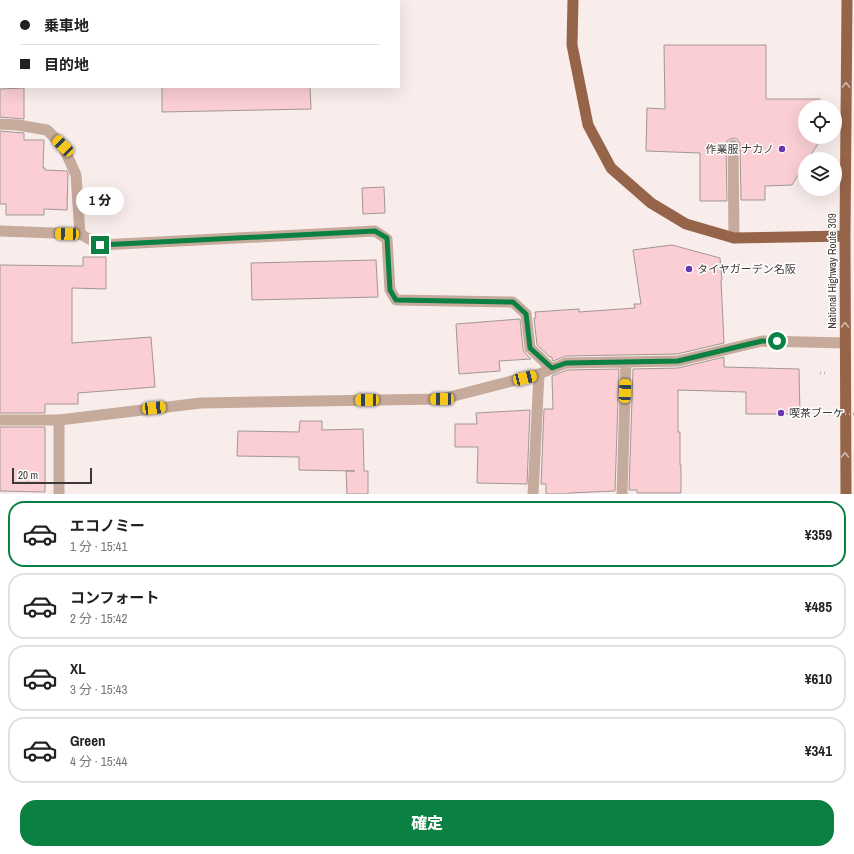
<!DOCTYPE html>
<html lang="ja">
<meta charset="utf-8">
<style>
:root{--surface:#fff;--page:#f2f2f2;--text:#202124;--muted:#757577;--line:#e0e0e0;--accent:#0b8043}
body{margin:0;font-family:"Archivo Narrow","Noto Sans JP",sans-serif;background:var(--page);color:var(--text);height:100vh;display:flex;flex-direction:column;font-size:15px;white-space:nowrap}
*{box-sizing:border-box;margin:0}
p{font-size:13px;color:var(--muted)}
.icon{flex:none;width:22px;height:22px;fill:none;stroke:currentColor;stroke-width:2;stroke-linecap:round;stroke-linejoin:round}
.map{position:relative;height:494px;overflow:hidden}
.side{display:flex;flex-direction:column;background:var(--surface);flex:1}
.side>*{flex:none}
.banner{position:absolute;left:0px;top:0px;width:400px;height:88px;box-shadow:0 4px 16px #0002;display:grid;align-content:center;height:88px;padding:0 20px;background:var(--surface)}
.tools{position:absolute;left:798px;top:100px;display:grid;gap:8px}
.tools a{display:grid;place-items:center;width:44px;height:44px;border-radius:50%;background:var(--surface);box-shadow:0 4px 16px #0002;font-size:20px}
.scale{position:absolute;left:12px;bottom:10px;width:80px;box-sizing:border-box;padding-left:4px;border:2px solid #3c3837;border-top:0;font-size:11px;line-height:14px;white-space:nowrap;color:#3c3837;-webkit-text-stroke:3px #fff;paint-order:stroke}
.end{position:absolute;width:18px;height:18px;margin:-9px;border:5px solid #0b8043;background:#fff;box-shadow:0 0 0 2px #fff}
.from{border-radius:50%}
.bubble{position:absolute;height:28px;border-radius:14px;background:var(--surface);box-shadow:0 4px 16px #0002;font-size:13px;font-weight:800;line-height:28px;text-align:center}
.car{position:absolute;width:12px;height:24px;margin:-12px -6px;border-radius:5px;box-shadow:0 0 3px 1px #0007;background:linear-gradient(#f5c518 24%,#345 0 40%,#f5c518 0 76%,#345 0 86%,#f5c518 0)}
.banner b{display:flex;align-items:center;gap:14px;height:38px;font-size:15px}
.banner b+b{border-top:1px solid var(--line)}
.banner i{width:10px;height:10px;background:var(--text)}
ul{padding:7px 0 0;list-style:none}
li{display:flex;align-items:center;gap:12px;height:66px;margin:0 8px 6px;padding:0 12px;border:2px solid var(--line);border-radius:16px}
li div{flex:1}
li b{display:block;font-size:15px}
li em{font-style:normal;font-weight:800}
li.active{border-color:var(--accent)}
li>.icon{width:36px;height:36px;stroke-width:1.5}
.cta{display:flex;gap:8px;margin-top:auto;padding:8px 20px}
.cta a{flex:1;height:46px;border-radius:16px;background:var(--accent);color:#fff;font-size:16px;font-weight:800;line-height:46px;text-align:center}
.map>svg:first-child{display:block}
.building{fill:#faced2;stroke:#a19697}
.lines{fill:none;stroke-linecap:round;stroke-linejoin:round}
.path{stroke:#b9b0ae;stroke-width:2.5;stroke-dasharray:1 3;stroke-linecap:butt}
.service{stroke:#c6aa9c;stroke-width:11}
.minor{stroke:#c6aa9c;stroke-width:11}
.trunk{stroke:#966448;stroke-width:11}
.path-bridge{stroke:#b9b0ae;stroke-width:2.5;stroke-dasharray:1 3;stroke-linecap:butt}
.oneway{stroke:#d0b9ad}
.route{stroke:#0b8043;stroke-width:5}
.poi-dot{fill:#6639b1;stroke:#fff;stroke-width:1.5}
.labels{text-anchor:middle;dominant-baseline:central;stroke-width:3;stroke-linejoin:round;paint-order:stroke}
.poi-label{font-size:11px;fill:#3c3837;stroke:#fff;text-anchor:start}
.street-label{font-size:11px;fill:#3c3837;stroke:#fff}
</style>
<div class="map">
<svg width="854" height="494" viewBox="0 0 854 494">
<rect width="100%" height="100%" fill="#f9edeb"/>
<!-- building -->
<path class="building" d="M664,45H766V99H820V107H805V137H820V141L808,159H805V164L792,185L765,186V200H741L740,145L739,142L737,139L733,138L730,139L727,141L726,145L727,201H700V153L646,151L647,108L665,109Z
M162,87H310L311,109L162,112Z
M24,88V119L0,117V89Z
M0,131L24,133V140H44L43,168H45V170L67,171L68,174L67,210L44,209V215H6V204H0Z
M384,187L385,213L363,214L362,188Z
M672,245L720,258L722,280H721L724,343L677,354L566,356L553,361L552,359V357H550L537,345L534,318H536L535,312L579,309V312L635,308L634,304H641L633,250Z
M83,257H106V289L72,288V343L151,337L155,387L78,393V404H45V413H0V265L83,266Z
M376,260L378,297L252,300L251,263Z
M520,319L523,349L525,353L531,359L499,361L500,371L459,374L456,324Z
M724,357V367L799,369L800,414H746V392L678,390V432H680V465H681V493H637V490H629L633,369L678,368Z
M619,369L615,491L569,493V494H546V484H541L544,409H553L552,376L567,370Z
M530,410L527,484L477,483L478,447H455V424H477L476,413Z
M300,421H322V430L363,429L364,471H368V494H347L346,471H355L299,470V457L237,456L238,431L299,432Z
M0,427H45V492L0,491Z"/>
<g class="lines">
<!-- path -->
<path class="path" d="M820,373H827"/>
<!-- service -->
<path class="service" d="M733,145L734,238"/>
<!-- minor -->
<path class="minor" d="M0,124L18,125L47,130L63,146L76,175L80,234L100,245L375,231L387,239L390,290L396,300L513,302L526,314L530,348L552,369
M0,231L80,234
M0,420H59L201,403L442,399L539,374L566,363L678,361L762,341L845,343
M59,420V494
M533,494L539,374
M622,494L626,362"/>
<!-- trunk -->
<path class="trunk" d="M573,0L572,45L588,125L611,168L651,203L686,224L734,238L845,236
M846,494L845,236L847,0"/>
<!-- path-bridge -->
<path class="path-bridge" d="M829,414H854"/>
</g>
<!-- one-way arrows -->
<defs><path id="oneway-chevron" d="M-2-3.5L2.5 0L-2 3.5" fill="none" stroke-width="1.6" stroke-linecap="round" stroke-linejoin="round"/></defs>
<g class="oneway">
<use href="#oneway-chevron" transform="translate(846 85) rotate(-89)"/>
<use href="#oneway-chevron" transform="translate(845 325) rotate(-90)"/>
<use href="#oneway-chevron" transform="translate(845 455) rotate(-90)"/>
</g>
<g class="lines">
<!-- route -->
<path class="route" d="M100,245L375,231L387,238L390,290L396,300L513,302L526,314L530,348L552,368L566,363L678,361L762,341H777"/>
</g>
<!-- markers -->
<g class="poi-dot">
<circle cx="782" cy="149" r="4"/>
<circle cx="689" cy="269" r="4"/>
<circle cx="781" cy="413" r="4"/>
</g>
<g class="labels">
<!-- poi labels -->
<g class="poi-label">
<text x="774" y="149" text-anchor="end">作業服 ナカノ</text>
<text x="697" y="269">タイヤガーデン名阪</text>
<text x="789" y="413">喫茶ブーケ</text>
</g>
<!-- street labels -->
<g class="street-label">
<text transform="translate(832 271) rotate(-90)">National Highway Route 309</text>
</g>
</g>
</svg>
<div class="tools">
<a><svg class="icon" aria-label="locate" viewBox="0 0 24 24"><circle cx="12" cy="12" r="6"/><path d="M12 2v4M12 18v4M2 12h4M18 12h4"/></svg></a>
<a><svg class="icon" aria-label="layers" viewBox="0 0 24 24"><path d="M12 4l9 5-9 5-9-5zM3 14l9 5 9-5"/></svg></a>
</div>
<div class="scale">20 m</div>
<i class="end from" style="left:777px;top:341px"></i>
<i class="end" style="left:100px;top:245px"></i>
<div class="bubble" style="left:76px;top:187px;width:48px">1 分</div>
<i class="car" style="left:63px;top:146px;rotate:315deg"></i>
<i class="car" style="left:67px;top:234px;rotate:272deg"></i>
<i class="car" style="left:525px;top:378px;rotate:76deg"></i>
<i class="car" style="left:625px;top:391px;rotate:2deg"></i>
<i class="car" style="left:442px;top:399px;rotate:269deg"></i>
<i class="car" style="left:367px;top:400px;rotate:269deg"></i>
<i class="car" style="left:154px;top:408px;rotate:84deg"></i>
<div class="banner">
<b><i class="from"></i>乗車地</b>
<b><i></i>目的地</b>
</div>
</div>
<section class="side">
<ul>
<li class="active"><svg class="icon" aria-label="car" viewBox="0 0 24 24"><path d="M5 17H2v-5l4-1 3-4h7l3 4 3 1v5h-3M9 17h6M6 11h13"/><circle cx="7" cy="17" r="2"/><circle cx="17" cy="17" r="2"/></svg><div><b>エコノミー</b><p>1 分 · 15:41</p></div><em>¥359</em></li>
<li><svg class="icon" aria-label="car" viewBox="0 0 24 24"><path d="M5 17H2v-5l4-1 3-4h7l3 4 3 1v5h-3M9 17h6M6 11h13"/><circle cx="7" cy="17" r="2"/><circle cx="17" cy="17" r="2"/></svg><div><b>コンフォート</b><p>2 分 · 15:42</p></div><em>¥485</em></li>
<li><svg class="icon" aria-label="car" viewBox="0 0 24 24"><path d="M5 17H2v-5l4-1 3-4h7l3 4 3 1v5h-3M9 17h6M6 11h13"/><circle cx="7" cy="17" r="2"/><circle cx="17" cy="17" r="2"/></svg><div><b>XL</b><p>3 分 · 15:43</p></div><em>¥610</em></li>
<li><svg class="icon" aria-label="car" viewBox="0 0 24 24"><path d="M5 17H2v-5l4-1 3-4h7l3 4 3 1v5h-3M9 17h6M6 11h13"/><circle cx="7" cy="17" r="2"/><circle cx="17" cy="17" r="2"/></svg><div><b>Green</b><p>4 分 · 15:44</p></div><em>¥341</em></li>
</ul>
<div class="cta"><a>確定</a></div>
</section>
